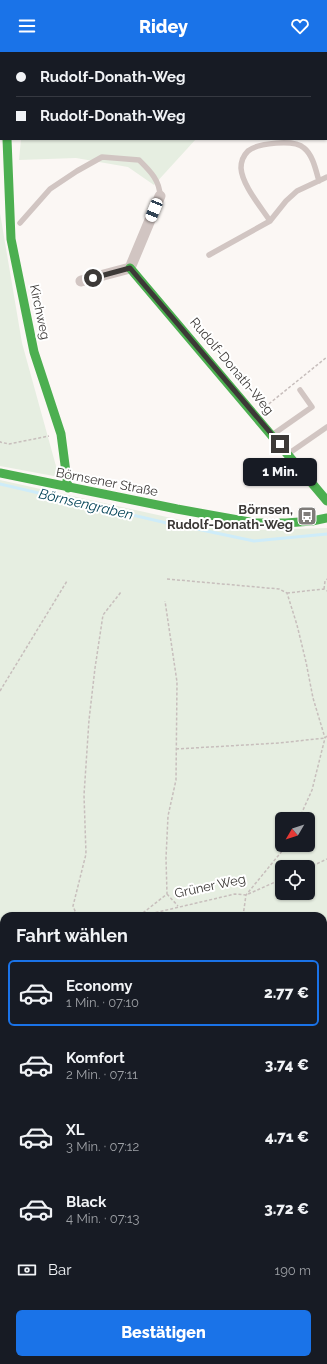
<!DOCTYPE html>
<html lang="de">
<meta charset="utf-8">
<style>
:root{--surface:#171b24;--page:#20242c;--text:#f1f3f6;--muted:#9ea1a6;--line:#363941;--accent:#1a73e8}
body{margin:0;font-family:Raleway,sans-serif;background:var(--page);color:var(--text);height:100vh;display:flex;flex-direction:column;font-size:15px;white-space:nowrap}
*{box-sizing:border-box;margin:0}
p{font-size:13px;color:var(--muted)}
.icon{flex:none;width:22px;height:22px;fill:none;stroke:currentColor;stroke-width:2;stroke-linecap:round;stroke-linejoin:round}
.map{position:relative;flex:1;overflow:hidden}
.drawer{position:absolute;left:0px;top:860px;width:327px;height:452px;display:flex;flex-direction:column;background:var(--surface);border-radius:12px 12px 0 0;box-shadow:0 1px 3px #0004}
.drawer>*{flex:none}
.top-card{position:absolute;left:0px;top:0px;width:327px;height:88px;box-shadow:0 1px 3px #0004;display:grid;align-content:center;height:88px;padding:0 16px;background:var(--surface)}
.needle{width:26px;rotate:231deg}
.fabs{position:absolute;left:275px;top:760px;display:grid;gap:8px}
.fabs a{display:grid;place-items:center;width:40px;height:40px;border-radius:6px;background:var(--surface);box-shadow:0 1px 3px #0004;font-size:20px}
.end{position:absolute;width:18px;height:18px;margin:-9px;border:5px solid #3c3937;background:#fff;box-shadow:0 0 0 2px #fff}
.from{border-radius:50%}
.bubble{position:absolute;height:28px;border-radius:6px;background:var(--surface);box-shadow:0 1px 3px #0004;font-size:13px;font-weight:800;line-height:28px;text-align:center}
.car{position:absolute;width:12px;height:24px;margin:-12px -6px;border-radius:5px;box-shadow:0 0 3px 1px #0007;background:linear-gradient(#fff 24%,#345 0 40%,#fff 0 76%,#345 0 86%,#fff 0)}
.top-card b{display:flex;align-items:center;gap:14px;height:38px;font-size:15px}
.top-card b+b{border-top:1px solid var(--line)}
.top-card i{width:10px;height:10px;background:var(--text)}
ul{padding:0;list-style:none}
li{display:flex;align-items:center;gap:12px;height:66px;margin:0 8px 6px;padding:0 8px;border:2px solid transparent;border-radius:6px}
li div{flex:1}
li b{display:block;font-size:15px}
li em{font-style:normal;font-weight:800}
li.current{border-color:var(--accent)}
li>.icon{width:36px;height:36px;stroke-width:1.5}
h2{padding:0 16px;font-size:18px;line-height:48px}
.pay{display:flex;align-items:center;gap:10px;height:44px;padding:0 16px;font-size:15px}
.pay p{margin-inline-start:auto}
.cta{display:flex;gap:8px;margin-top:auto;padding:8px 16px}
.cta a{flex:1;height:46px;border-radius:6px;background:var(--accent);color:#fff;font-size:16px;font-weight:800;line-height:46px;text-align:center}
header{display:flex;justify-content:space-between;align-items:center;height:52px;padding:0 16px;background:var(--accent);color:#fff;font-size:18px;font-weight:800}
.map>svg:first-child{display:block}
.green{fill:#e6eee1;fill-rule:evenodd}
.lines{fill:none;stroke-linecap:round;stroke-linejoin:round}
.stream{stroke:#ceecf9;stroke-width:3}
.path{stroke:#c7bebc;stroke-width:1.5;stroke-dasharray:3 2;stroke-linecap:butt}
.lane{stroke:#d1c5c2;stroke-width:5.5}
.street{stroke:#d1c5c2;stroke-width:11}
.fast{stroke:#4caf50;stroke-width:9}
.route{stroke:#3c3937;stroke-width:5}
.labels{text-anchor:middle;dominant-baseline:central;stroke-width:4;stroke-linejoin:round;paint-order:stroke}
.street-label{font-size:13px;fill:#3c3937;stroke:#fff}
.poi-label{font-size:13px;font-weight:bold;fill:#3c3937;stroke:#fff;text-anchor:end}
.water-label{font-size:14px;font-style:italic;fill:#054458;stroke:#fff}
</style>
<header><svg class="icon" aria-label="menu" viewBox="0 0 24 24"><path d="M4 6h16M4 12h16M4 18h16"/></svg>Ridey<svg class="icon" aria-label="heart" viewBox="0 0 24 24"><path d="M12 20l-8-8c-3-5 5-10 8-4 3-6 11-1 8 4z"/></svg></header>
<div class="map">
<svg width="327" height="1312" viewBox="0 0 327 1312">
<rect width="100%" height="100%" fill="#fbf7f4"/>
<!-- green -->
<path class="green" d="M96,0H291V1H96Z
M21,87H196L154,133L128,115L76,106L19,108Z
M0,161L22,291L59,425L0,414Z
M0,428L194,471L258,478L327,476V1312H182L180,1308H323V864H4V901L0,902ZM282,767H308V793H282ZM282,815H308V841H282Z"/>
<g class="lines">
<!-- stream -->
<path class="stream" d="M0,432L171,472
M178,473L254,489L327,482"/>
<!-- path -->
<path class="path" d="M84,0L86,1
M0,31H1
M0,34H1
M326,58L327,61
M265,355L327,305
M0,389V390L9,392L49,384
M167,527L279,537L287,541L297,573L306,610L313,646L325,686
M324,537L325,529L327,527
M287,541L324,537L327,539
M0,639L67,529
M176,697L279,691L325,686
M299,767L312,738L325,686L327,684
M308,816L327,807
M167,842L178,854
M77,864L73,854L86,802L84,743L89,668L95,616L103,563L121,540
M139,864L167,842L166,806L168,764L176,728L177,630L165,549
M141,864L235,842L246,843L282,827
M243,864L246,843L287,793
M323,982L327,985
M323,1130L327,1131
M323,1296L327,1302
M220,1308L224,1312"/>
<!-- lane -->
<path class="lane" d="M270,169C261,155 242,133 241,116C241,110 244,103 248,99C258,91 294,87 304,96C313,103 316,119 319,129
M20,171L50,137L77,119L102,105L139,108C149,118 160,128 160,144
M209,203L270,169L286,149L297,139L327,125
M272,383L312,355L300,338
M288,402L327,375"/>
<!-- street -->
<path class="street" d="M49,1L51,0
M81,229L130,216L160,144
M0,925L4,923
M0,1083L4,1090
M0,1135L4,1142
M0,1161L4,1158"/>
<!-- fast -->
<path class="fast" d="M300,0V1
M326,80L327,82
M7,87L11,187L34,300L61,382L68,436
M130,216L327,449
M0,421L177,457L255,471H286L312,469L327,466"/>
</g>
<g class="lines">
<!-- route -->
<path class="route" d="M93,226L130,216L280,392"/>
</g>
<!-- icons -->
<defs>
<symbol id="bus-square" viewBox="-11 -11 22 22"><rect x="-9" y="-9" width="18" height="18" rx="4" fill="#7f7c79" stroke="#fff"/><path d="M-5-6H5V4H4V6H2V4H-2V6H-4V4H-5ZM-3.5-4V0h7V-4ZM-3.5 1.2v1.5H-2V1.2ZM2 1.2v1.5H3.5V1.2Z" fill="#fff"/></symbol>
</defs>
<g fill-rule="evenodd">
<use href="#bus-square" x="296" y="453" width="22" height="22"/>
</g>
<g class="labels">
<!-- street labels -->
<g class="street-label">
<text transform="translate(40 260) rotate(78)">Kirchweg</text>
<text transform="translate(232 314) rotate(50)">Rudolf-Donath-Weg</text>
<text transform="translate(107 430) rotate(11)">Börnsener Straße</text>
<text transform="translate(210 834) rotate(-12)">Grüner Weg</text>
</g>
<!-- poi labels -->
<g class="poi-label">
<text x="293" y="457">Börnsen,<tspan x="293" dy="15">Rudolf-Donath-Weg</tspan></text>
</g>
<!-- water labels -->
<g class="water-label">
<text transform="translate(86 452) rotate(13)">Börnsengraben</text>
</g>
</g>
</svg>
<div class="fabs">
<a><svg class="needle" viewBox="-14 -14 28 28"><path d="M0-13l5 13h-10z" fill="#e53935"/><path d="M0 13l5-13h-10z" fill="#9ea1a6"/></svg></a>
<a><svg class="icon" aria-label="locate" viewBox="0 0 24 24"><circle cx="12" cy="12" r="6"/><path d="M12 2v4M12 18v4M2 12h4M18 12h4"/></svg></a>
</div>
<i class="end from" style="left:93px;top:226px"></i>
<i class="end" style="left:280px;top:392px"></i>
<div class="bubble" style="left:243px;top:406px;width:74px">1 Min.</div>
<i class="car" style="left:154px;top:158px;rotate:202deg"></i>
<div class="top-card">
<b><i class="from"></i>Rudolf-Donath-Weg</b>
<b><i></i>Rudolf-Donath-Weg</b>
</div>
<section class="drawer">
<h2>Fahrt wählen</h2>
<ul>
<li class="current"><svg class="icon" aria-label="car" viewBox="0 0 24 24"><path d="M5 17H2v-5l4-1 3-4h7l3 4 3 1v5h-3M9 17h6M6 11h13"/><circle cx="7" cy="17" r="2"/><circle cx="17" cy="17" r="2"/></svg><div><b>Economy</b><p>1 Min. · 07:10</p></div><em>2.77 €</em></li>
<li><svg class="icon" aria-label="car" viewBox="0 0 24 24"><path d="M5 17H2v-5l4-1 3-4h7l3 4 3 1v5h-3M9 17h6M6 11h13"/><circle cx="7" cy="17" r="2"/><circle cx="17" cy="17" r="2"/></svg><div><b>Komfort</b><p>2 Min. · 07:11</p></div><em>3.74 €</em></li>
<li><svg class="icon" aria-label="car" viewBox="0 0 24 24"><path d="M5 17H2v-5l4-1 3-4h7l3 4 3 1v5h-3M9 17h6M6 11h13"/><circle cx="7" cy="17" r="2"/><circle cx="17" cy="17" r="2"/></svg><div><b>XL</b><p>3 Min. · 07:12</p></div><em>4.71 €</em></li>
<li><svg class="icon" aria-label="car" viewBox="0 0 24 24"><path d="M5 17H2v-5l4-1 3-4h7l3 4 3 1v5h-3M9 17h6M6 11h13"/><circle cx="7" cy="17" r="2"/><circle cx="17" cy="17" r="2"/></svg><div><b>Black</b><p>4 Min. · 07:13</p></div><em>3.72 €</em></li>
</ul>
<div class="pay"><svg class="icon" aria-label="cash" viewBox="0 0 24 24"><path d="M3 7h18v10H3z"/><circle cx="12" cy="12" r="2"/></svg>Bar<p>190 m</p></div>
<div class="cta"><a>Bestätigen</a></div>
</section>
</div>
